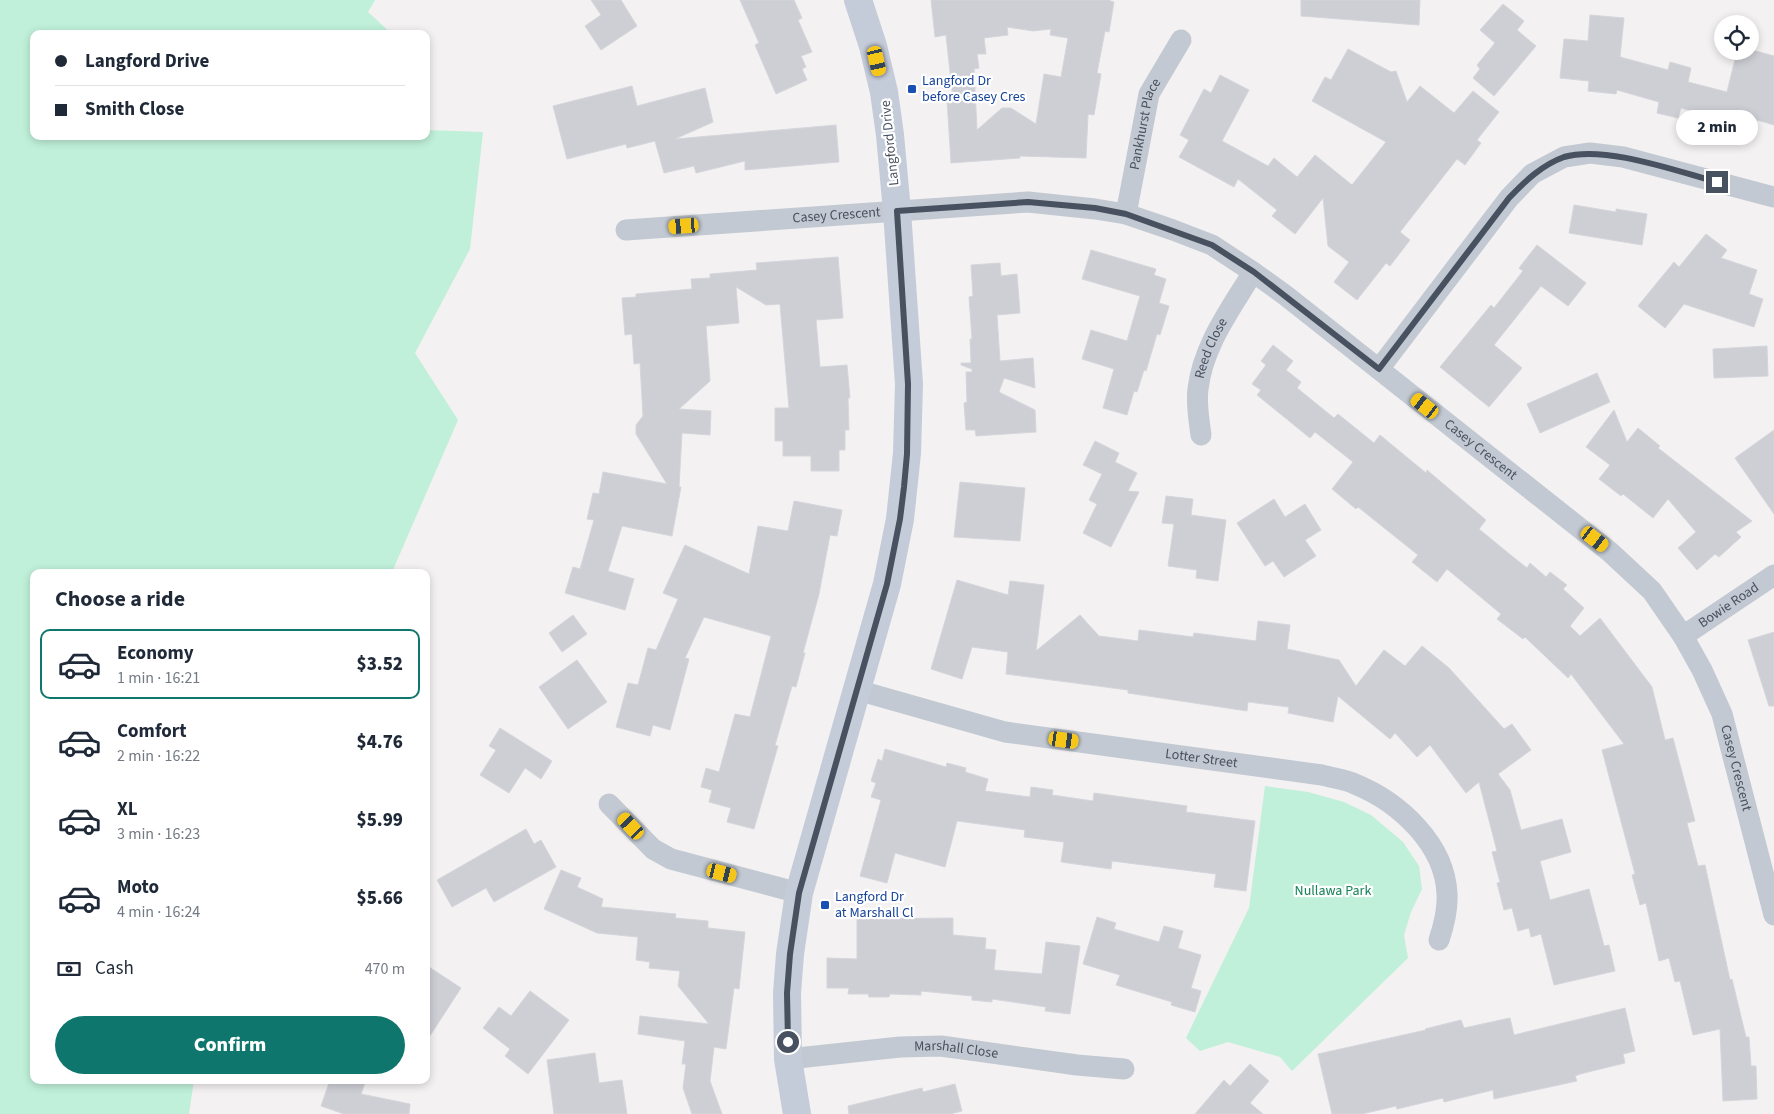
<!DOCTYPE html>
<meta charset="utf-8">
<style>
:root{--surface:#fff;--page:#f2f2f3;--text:#1f2937;--muted:#747a83;--line:#e0e1e3;--accent:#0f766e}
body{margin:0;font-family:"Source Sans 3",sans-serif;background:var(--page);color:var(--text);height:100vh;display:flex;flex-direction:column;font-size:19px;white-space:nowrap}
*{box-sizing:border-box;margin:0}
p{font-size:16px;color:var(--muted)}
.icon{flex:none;width:28px;height:28px;fill:none;stroke:currentColor;stroke-width:2;stroke-linecap:round;stroke-linejoin:round}
.map{position:relative;flex:1;overflow:hidden}
.drawer{position:absolute;left:30px;top:569px;width:400px;height:515px;display:flex;flex-direction:column;background:var(--surface);border-radius:10px;box-shadow:0 2px 8px #0003}
.drawer>*{flex:none}
.top-card{position:absolute;left:30px;top:30px;width:400px;height:110px;border-radius:10px;box-shadow:0 2px 8px #0003;display:grid;align-content:center;height:110px;padding:0 25px;background:var(--surface)}
.controls{position:absolute;left:1714px;top:15px;display:grid;gap:10px}
.controls a{display:grid;place-items:center;width:45px;height:45px;border-radius:50%;background:var(--surface);box-shadow:0 2px 8px #0003;font-size:25px}
.end{position:absolute;width:22px;height:22px;margin:-11px;border:6px solid #48515f;background:#fff;box-shadow:0 0 0 2px #fff}
.from{border-radius:50%}
.bubble{position:absolute;height:35px;border-radius:18px;background:var(--surface);box-shadow:0 2px 8px #0003;font-size:16px;font-weight:800;line-height:35px;text-align:center}
.car{position:absolute;width:15px;height:30px;margin:-15px -8px;border-radius:6px;box-shadow:0 0 4px 1px #0007;background:linear-gradient(#f5c518 24%,#345 0 40%,#f5c518 0 76%,#345 0 86%,#f5c518 0)}
.top-card b{display:flex;align-items:center;gap:18px;height:48px;font-size:19px}
.top-card b+b{border-top:1px solid var(--line)}
.top-card i{width:12px;height:12px;background:var(--text)}
ul{padding:0;list-style:none}
li{display:flex;align-items:center;gap:15px;height:70px;margin:0 10px 8px;padding:0 15px;border:2px solid transparent;border-radius:10px}
li div{flex:1}
li b{display:block;font-size:19px}
li em{font-style:normal;font-weight:800}
li.current{border-color:var(--accent)}
li>.icon{width:45px;height:45px;stroke-width:1.5}
h2{padding:0 25px;font-size:22px;line-height:60px}
.pay{display:flex;align-items:center;gap:12px;height:55px;padding:0 25px;font-size:19px}
.pay p{margin-inline-start:auto}
.button{display:flex;gap:10px;margin-top:auto;padding:10px 25px}
.button a{flex:1;height:58px;border-radius:30px;background:var(--accent);color:#fff;font-size:20px;font-weight:800;line-height:58px;text-align:center}
.map>svg:first-child{display:block}
.green{fill:#c0f0d9}
.building{fill:#cdcfd5;stroke:#d5d6dc;fill-rule:evenodd}
.lines{fill:none;stroke-linecap:round;stroke-linejoin:round}
.street{stroke:#c2c9d2;stroke-width:21}
.secondary{stroke:#c4cbd9;stroke-width:28}
.route{stroke:#48515f;stroke-width:6}
.transit-dot{fill:#1a4fb4;stroke:#fff;stroke-width:2}
.labels{text-anchor:middle;dominant-baseline:central;stroke-width:4.5;stroke-linejoin:round;paint-order:stroke}
.transit-label{font-size:14px;fill:#164399;stroke:#fff;text-anchor:start}
.street-label{font-size:14px;fill:#48515f;stroke:#fff}
.park-label{font-size:14px;fill:#17825b;stroke:#fff}
</style>
<div class="map">
<svg width="1774" height="1114" viewBox="0 0 1774 1114">
<rect width="100%" height="100%" fill="#f3f1f1"/>
<!-- green -->
<path class="green" d="M0,0H375L368,12L392,34H34V136H426V130L483,132L470,249L415,353L458,420L392,572H34V1080H194L189,1114H0Z
M1265,786L1308,792L1344,802L1371,815L1403,842L1419,866L1422,889L1411,912L1404,935L1408,958L1292,1071L1280,1057L1228,1042L1200,1051L1186,1038L1249,908Z"/>
<!-- building -->
<path class="building" d="M591,0H621L637,26L601,50L585,26L601,15Z
M740,0H794L802,18L798,20L812,52L801,56L806,67L802,69L807,80L776,94L755,45L759,43Z
M931,0H1110V1L1114,2L1109,32L1105,31L1097,73L1101,74L1094,115L1088,114L1086,158L1020,156V158L951,163L947,100H953L946,35L935,37ZM1007,27L1033,31L1051,29L1050,35L1068,38L1061,77L1044,74L1036,124L1011,108H1002L977,130L974,69L979,68L977,54H986L984,38L1008,35Z
M1301,0H1420L1419,25L1301,16Z
M1503,4L1524,21L1517,30L1536,46L1494,96L1473,78L1480,69L1477,65L1495,43L1480,30Z
M1590,15L1624,18L1620,57L1668,70L1670,62L1691,68L1688,82L1727,92L1737,51H1756L1774,56V125L1757,120L1755,128L1681,108L1678,118L1657,113L1659,102L1617,90L1616,94L1588,91L1589,81L1560,78L1564,39L1588,41Z
M1348,49L1391,72L1396,71L1407,102L1420,86L1454,113L1473,91L1499,112L1477,140L1481,143L1465,165L1457,159L1400,232L1410,240L1390,266L1386,263L1357,300L1334,282L1349,262L1328,246L1323,198L1295,234L1272,216L1277,210L1238,179L1234,187L1179,157L1189,140L1180,135L1204,89L1211,93L1220,75L1249,90L1222,141L1268,166L1274,158L1297,177L1315,155L1352,185L1386,142L1312,101L1325,77L1331,80Z
M632,86L637,106L705,88L713,122L675,139L836,125L839,162L745,170V161L696,173L694,166L664,173L655,141L627,148L626,144L567,159L553,106Z
M1574,205L1616,212V209L1647,214L1642,245L1569,233Z
M1706,234L1727,250L1721,258L1757,270L1749,294L1763,299L1754,327L1684,304L1665,328L1638,306L1674,262L1679,267Z
M1537,245L1586,283L1568,306L1541,286L1494,345L1522,368L1489,407L1440,367L1491,305L1494,308L1523,271L1519,268Z
M1091,250L1156,269L1154,275L1166,279L1159,303L1169,306L1160,335L1157,334L1146,371L1144,370L1137,392L1134,391L1127,415L1103,408L1114,369L1082,359L1091,330L1127,341L1140,296L1082,279Z
M838,257L843,318L816,320L820,367L847,365L850,398H848L849,430H845V450H839V471H811V456H783V441H775V408H789L780,304L766,305L736,287L739,323L706,326L710,381L679,409L711,411L710,435L682,433L679,487H681L672,536L622,526L608,571L634,579L625,610L565,593L573,567L580,569L594,520L587,519L593,493L599,494L603,472L667,484L636,434V425L643,416L640,363L634,364L632,334L625,335L622,298L636,297V294L692,289L691,279L710,278V274L757,270L756,263Z
M1000,263L1001,276L1017,274L1020,313L997,315L1000,361L1033,358L1035,388L1004,378L999,392L1035,410L1036,432L976,436L975,430H966L964,403L967,402L966,372H972V369L961,365V363H971L970,339H972L969,297L973,296L971,265Z
M1273,345L1293,361L1286,370L1301,382L1297,388L1334,418L1338,414L1374,443L1380,435L1426,473L1427,470L1486,520L1479,529L1507,552L1527,568L1530,563L1546,577L1550,572L1567,585L1563,589L1584,608L1570,626L1580,636L1600,618L1652,687L1665,740L1673,738L1682,772L1695,821L1687,823L1698,866L1705,865L1730,980L1732,979L1746,1037H1749L1751,1066H1756L1757,1099L1723,1101L1720,1029L1693,1035L1680,981L1675,982L1669,958L1659,961L1646,903L1640,905L1632,875L1635,874L1602,750L1624,744L1571,674L1568,678L1525,637L1523,639L1497,619L1501,614L1447,569L1437,582L1412,562L1418,555L1358,507L1356,509L1332,489L1353,462L1315,432L1310,438L1257,395L1261,390L1252,384L1266,365L1261,361Z
M1767,346L1768,376L1714,378L1713,349Z
M1597,373L1610,402L1540,433L1527,404Z
M1614,410L1627,442L1638,428L1660,446L1658,448L1752,521L1736,532L1741,537L1719,557L1715,554L1697,570L1678,548L1696,532L1668,499L1653,518L1623,494L1621,496L1599,479L1610,465L1586,447Z
M1774,430V514L1735,458Z
M1095,441L1119,453L1115,462L1137,473L1128,491L1139,492L1111,547L1083,533L1097,504L1089,500L1102,474L1083,465Z
M960,482L1025,488L1020,541L954,537Z
M1166,496L1193,499L1191,515L1226,520L1218,581L1196,578L1197,570L1168,566L1174,524L1162,523Z
M1274,499L1285,517L1305,504L1321,530L1305,540L1316,556L1284,577L1273,561L1265,566L1237,523Z
M794,501L842,510L837,536L830,535L819,594L803,653H805L796,687L792,686L775,745L778,746L754,829L727,822L731,808L709,802L712,790L701,787L706,768L719,772L735,714L750,717L771,636L704,617L685,658L689,659L670,730L653,725L650,736L616,727L628,683L638,685L648,648L656,650L678,599L663,593L685,545L749,574L758,526L788,531Z
M957,580L1008,595L1010,581L1044,585L1036,651L1080,615L1099,636L1138,641L1139,630L1193,637L1194,633L1256,641L1258,621L1290,625L1287,649L1339,660L1356,686L1384,650L1405,666L1422,646L1449,668L1504,729L1512,724L1531,750L1498,774L1510,790L1521,830L1562,819L1571,852L1540,861L1550,900L1589,889L1604,946L1609,945L1615,971L1554,985L1541,934L1531,937L1529,928L1518,931L1512,908L1504,910L1497,883L1500,882L1492,852L1497,851L1479,782L1466,793L1430,745L1417,757L1395,733L1390,739L1338,696L1333,722L1288,713L1289,707L1248,702L1247,711L1128,693V690L1006,674L1008,652L972,647L962,679L931,669Z
M573,615L587,634L562,652L549,633Z
M1774,632V706H1769L1748,640Z
M577,660L607,702L568,729L539,687Z
M500,728L552,761L541,779L525,768L509,793L480,775L496,750L489,746Z
M885,749L946,767L947,763L966,768L965,772L988,779L985,791L1030,797L1031,787L1053,790L1052,795L1093,801L1094,793L1187,806L1186,812L1255,821L1246,891L1214,887L1216,874L1112,861L1111,869L1061,862L1064,842L1024,837L1025,830L957,821L945,867L895,853L887,883L860,876L881,800L871,797L876,783L871,781L878,759L882,761Z
M526,829L534,844L541,840L556,867L494,902L486,888L452,907L437,880Z
M561,870L581,878L577,887L603,899L601,907L676,914L675,918L708,921V928L745,932L739,989L734,988L726,1049L714,1047L710,1081L722,1114H692L683,1088L686,1064H682L685,1041L638,1034L640,1016L709,1024L678,986L680,971L649,968L650,962L636,960L638,937L597,933L544,909Z
M1097,917L1116,923L1114,929L1159,942L1164,926L1183,931L1178,948L1201,955L1191,988L1201,991L1195,1012L1171,1005L1172,1002L1116,985L1120,975L1083,964Z
M953,918V935L986,938L985,949L996,950L994,970L1042,974L1046,942L1080,946L1070,1014L1045,1011L1046,1007L992,999V1002L972,1000V996L921,991V995L890,994L889,997H869L868,994H848L849,988H827V958L857,959V919Z
M426,965L461,988L426,1042Z
M530,991L569,1020L528,1074L505,1056L510,1049L483,1028L499,1007L511,1016Z
M1625,1008L1635,1051L1623,1054L1625,1063L1580,1074L1575,1076L1577,1081L1494,1099L1493,1090L1444,1102L1443,1098L1397,1109L1396,1106L1362,1114H1332L1318,1054L1426,1030L1425,1029L1461,1020L1464,1028L1510,1018L1514,1035Z
M595,1053L599,1083L622,1080L627,1114H554L547,1060Z
M1250,1064L1269,1081L1250,1103L1263,1114H1195L1224,1080L1230,1086Z
M330,1080H366L361,1094L410,1104L409,1114H344L321,1106Z
M955,1084L962,1111L950,1114H849L848,1106L922,1088L923,1092Z"/>
<g class="lines">
<!-- street -->
<g class="street">
<path id="s1" d="M1126,214L1149,94L1181,40"/>
<path id="s2" d="M626,230L1028,202L1095,209L1126,214L1173,230L1212,245L1253,272L1285,295L1610,552L1652,591L1683,636L1702,670L1722,714L1774,915"/>
<path d="M1379,369L1509,198L1532,174L1564,157L1590,153L1623,157L1774,197"/>
<path id="s3" d="M1201,435C1199,420 1196,404 1198,389C1203,345 1231,309 1253,272"/>
<path id="s4" d="M1683,636L1774,575"/>
<path id="s5" d="M857,690L1005,732L1322,775C1332,778 1345,779 1355,784C1399,802 1445,844 1447,894C1448,910 1444,925 1439,940"/>
<path d="M609,804L653,849L671,859L799,893"/>
<path id="s6" d="M788,1059L900,1047L941,1046L1077,1065L1124,1069"/>
</g>
<!-- secondary -->
<path class="secondary" d="M797,1114L788,1059L787,993L790,954L799,893L887,584L900,519L907,453L909,384L897,211L890,135L884,92L873,46L858,0"/>
</g>
<g class="lines">
<!-- route -->
<path class="route" d="M788,1042L787,993L790,954L799,893L887,584L900,519L904,487L907,454L908,384L897,211L1028,202L1095,208L1126,214L1212,245L1254,272L1379,369L1509,198C1525,181 1542,165 1564,157C1605,145 1676,171 1717,182"/>
</g>
<!-- markers -->
<g class="transit-dot">
<rect x="907" y="84" width="10" height="10" rx="2.5"/>
<rect x="820" y="900" width="10" height="10" rx="2.5"/>
</g>
<g class="labels">
<!-- transit labels -->
<g class="transit-label">
<text x="922" y="81">Langford Dr<tspan x="922" dy="16">before Casey Cres</tspan></text>
<text x="835" y="897">Langford Dr<tspan x="835" dy="16">at Marshall Cl</tspan></text>
</g>
<!-- street labels -->
<g class="street-label">
<text stroke="none"><textPath href="#s1" startOffset="92">Pankhurst Place</textPath></text>
<text transform="translate(890 143) rotate(-96)">Langford Drive</text>
<text stroke="none"><textPath href="#s2" startOffset="211">Casey Crescent</textPath></text>
<text stroke="none"><textPath href="#s3" startOffset="89">Reed Close</textPath></text>
<text stroke="none"><textPath href="#s2" startOffset="931">Casey Crescent</textPath></text>
<text stroke="none"><textPath href="#s4" startOffset="55">Bowie Road</textPath></text>
<text stroke="none"><textPath href="#s5" startOffset="352">Lotter Street</textPath></text>
<text stroke="none"><textPath href="#s2" startOffset="1351">Casey Crescent</textPath></text>
<text stroke="none"><textPath href="#s6" startOffset="169">Marshall Close</textPath></text>
</g>
<!-- park labels -->
<g class="park-label">
<text x="1333" y="891">Nullawa Park</text>
</g>
</g>
</svg>
<div class="controls">
<a><svg class="icon" aria-label="locate" viewBox="0 0 24 24"><circle cx="12" cy="12" r="6"/><path d="M12 2v4M12 18v4M2 12h4M18 12h4"/></svg></a>
</div>
<i class="end from" style="left:788px;top:1042px"></i>
<i class="end" style="left:1717px;top:182px"></i>
<div class="bubble" style="left:1676px;top:110px;width:82px">2 min</div>
<i class="car" style="left:877px;top:61px;rotate:167deg"></i>
<i class="car" style="left:684px;top:226px;rotate:266deg"></i>
<i class="car" style="left:1425px;top:406px;rotate:308deg"></i>
<i class="car" style="left:1595px;top:539px;rotate:128deg"></i>
<i class="car" style="left:1064px;top:740px;rotate:98deg"></i>
<i class="car" style="left:631px;top:826px;rotate:317deg"></i>
<i class="car" style="left:722px;top:873px;rotate:104deg"></i>
<div class="top-card">
<b><i class="from"></i>Langford Drive</b>
<b><i></i>Smith Close</b>
</div>
<section class="drawer">
<h2>Choose a ride</h2>
<ul>
<li class="current"><svg class="icon" aria-label="car" viewBox="0 0 24 24"><path d="M5 17H2v-5l4-1 3-4h7l3 4 3 1v5h-3M9 17h6M6 11h13"/><circle cx="7" cy="17" r="2"/><circle cx="17" cy="17" r="2"/></svg><div><b>Economy</b><p>1 min · 16:21</p></div><em>$3.52</em></li>
<li><svg class="icon" aria-label="car" viewBox="0 0 24 24"><path d="M5 17H2v-5l4-1 3-4h7l3 4 3 1v5h-3M9 17h6M6 11h13"/><circle cx="7" cy="17" r="2"/><circle cx="17" cy="17" r="2"/></svg><div><b>Comfort</b><p>2 min · 16:22</p></div><em>$4.76</em></li>
<li><svg class="icon" aria-label="car" viewBox="0 0 24 24"><path d="M5 17H2v-5l4-1 3-4h7l3 4 3 1v5h-3M9 17h6M6 11h13"/><circle cx="7" cy="17" r="2"/><circle cx="17" cy="17" r="2"/></svg><div><b>XL</b><p>3 min · 16:23</p></div><em>$5.99</em></li>
<li><svg class="icon" aria-label="car" viewBox="0 0 24 24"><path d="M5 17H2v-5l4-1 3-4h7l3 4 3 1v5h-3M9 17h6M6 11h13"/><circle cx="7" cy="17" r="2"/><circle cx="17" cy="17" r="2"/></svg><div><b>Moto</b><p>4 min · 16:24</p></div><em>$5.66</em></li>
</ul>
<div class="pay"><svg class="icon" aria-label="cash" viewBox="0 0 24 24"><path d="M3 7h18v10H3z"/><circle cx="12" cy="12" r="2"/></svg>Cash<p>470 m</p></div>
<div class="button"><a>Confirm</a></div>
</section>
</div>
